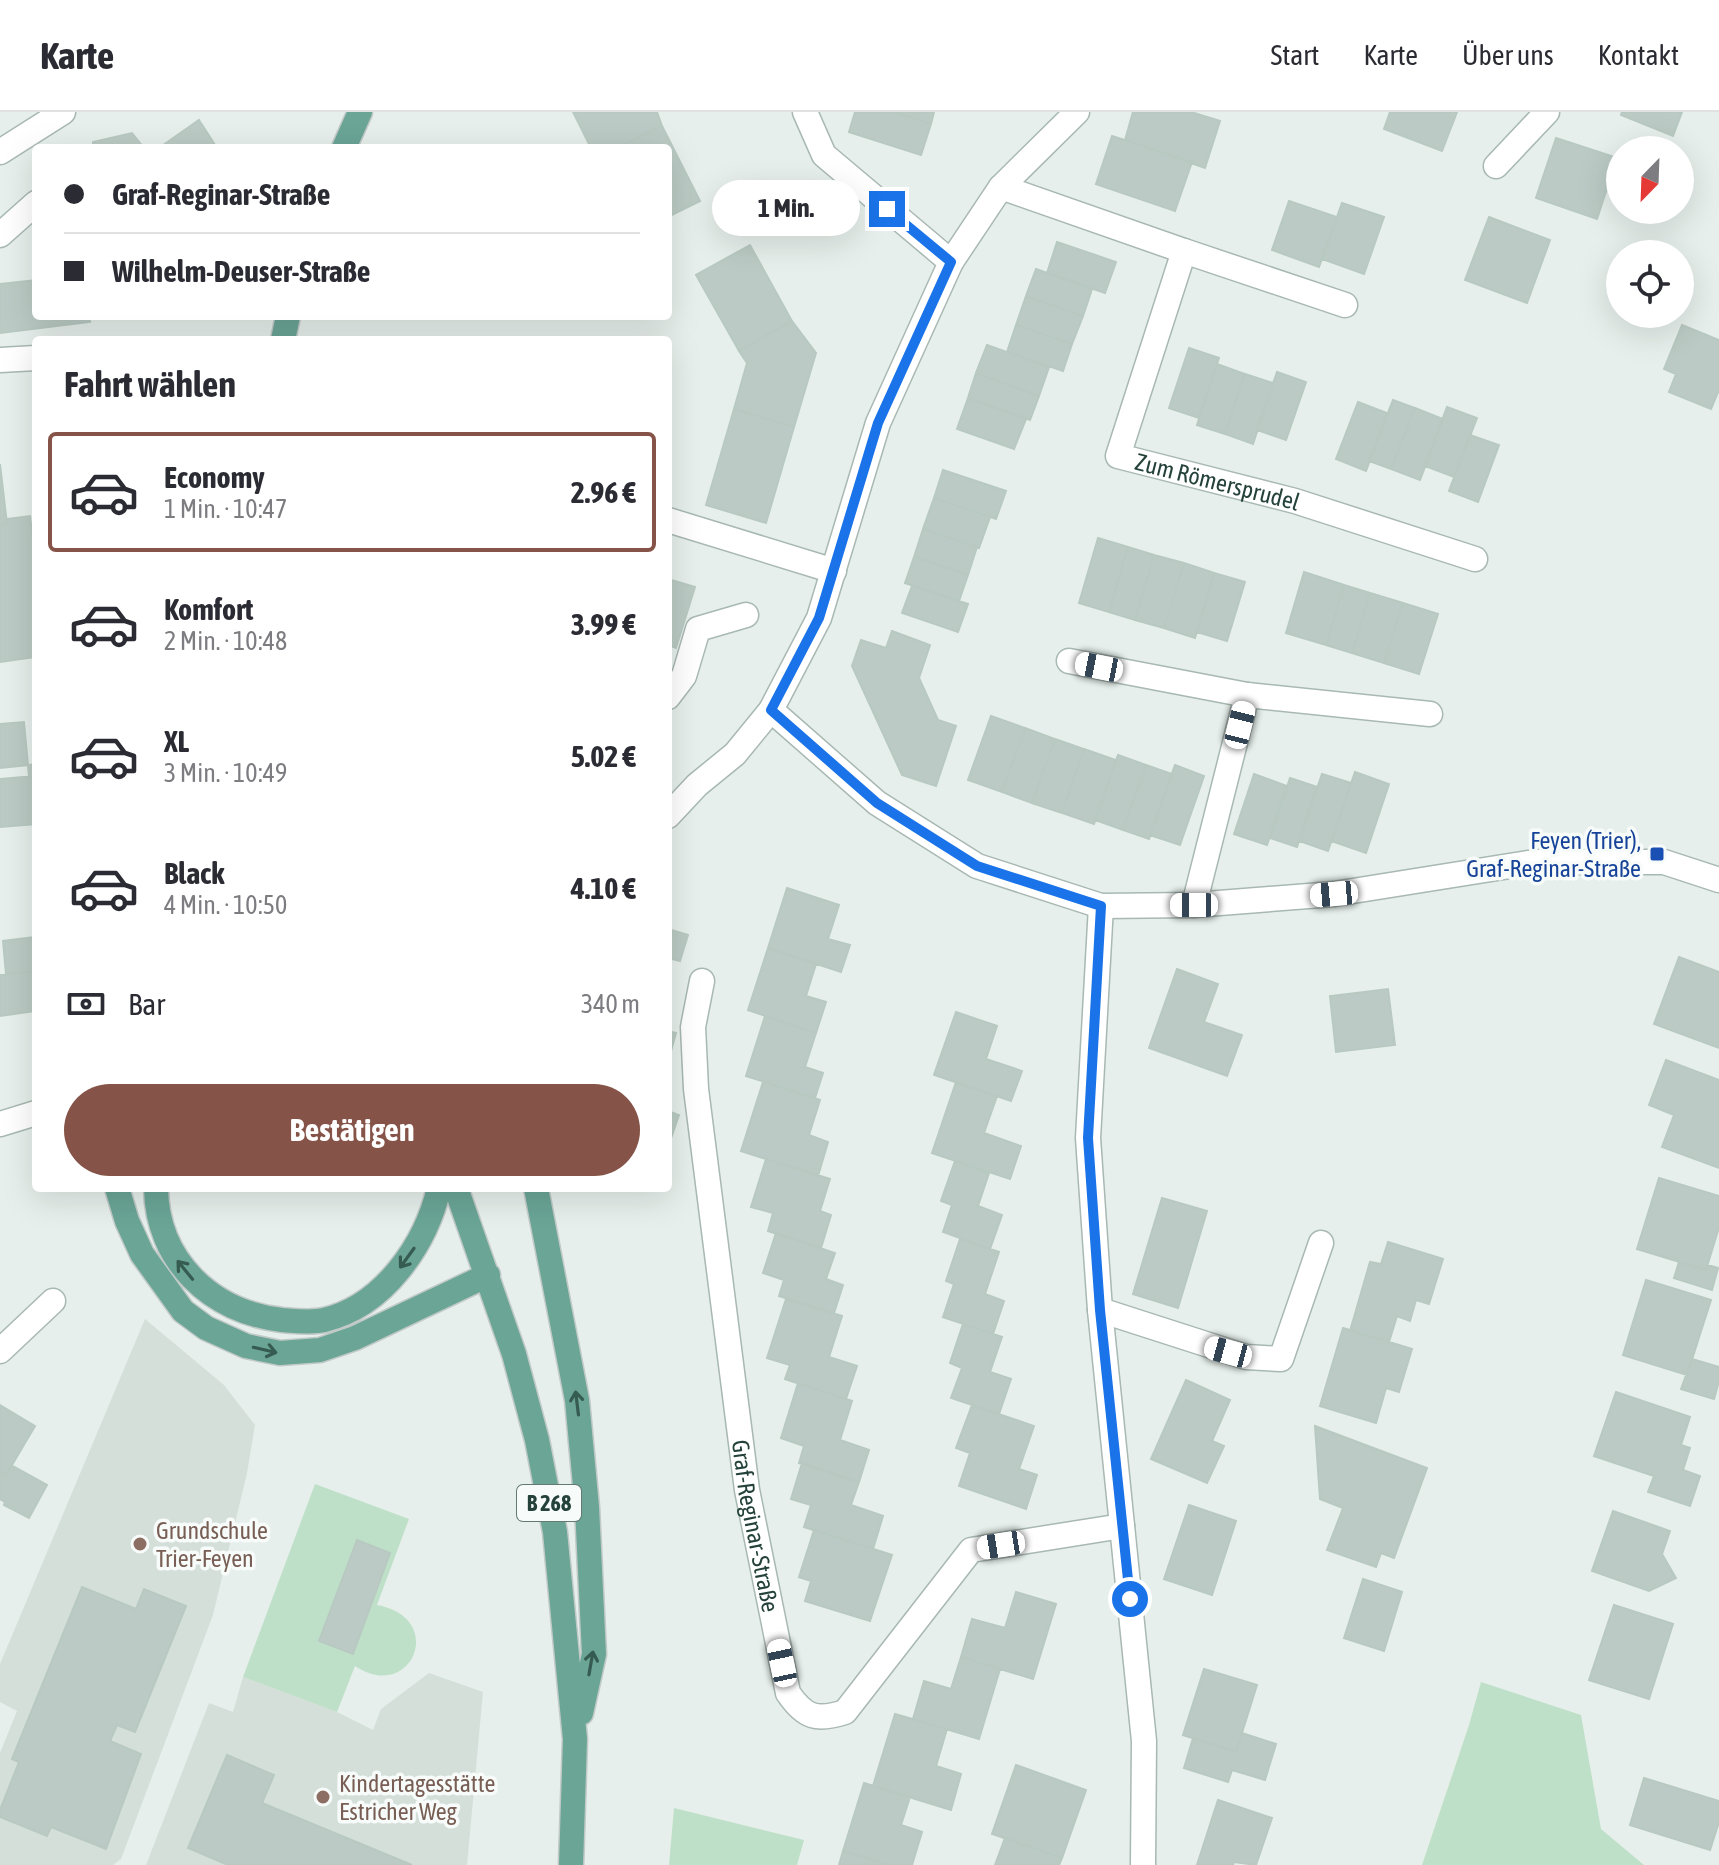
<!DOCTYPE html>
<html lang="de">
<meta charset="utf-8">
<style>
:root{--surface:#fff;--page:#f7f7f7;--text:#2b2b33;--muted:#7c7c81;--line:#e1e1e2;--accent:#855347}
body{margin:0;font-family:"Asap Condensed",sans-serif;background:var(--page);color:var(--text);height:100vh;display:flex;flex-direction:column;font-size:30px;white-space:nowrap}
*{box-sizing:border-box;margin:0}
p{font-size:26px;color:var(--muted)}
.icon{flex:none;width:44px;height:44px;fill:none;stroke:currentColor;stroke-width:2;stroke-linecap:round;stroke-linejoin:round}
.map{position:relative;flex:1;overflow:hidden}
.panel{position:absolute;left:32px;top:224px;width:640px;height:856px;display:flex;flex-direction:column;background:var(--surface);border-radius:8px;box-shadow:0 8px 32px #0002}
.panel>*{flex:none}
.hud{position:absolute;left:32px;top:32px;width:640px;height:176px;border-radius:8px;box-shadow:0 8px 32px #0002;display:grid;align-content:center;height:176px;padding:0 32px;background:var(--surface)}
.needle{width:52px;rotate:203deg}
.tools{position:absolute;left:1606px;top:24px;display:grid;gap:16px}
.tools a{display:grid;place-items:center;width:88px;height:88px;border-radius:50%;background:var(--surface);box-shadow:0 8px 32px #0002;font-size:40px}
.end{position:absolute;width:36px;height:36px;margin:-18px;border:10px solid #1a73e8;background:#fff;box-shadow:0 0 0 4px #fff}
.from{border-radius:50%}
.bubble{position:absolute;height:56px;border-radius:28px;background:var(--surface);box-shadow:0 8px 32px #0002;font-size:26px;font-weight:700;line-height:56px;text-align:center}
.car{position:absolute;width:24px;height:48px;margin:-24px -12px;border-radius:10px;box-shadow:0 0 6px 2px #0007;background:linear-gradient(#fff 24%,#345 0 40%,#fff 0 76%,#345 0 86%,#fff 0)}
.hud b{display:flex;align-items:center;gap:28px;height:76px;font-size:30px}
.hud b+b{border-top:2px solid var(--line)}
.hud i{width:20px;height:20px;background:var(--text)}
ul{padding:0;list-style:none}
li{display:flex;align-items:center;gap:24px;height:120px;margin:0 16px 12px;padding:0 16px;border:4px solid transparent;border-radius:8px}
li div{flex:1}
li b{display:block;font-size:30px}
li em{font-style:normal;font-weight:700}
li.on{border-color:var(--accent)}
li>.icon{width:72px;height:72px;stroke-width:1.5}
h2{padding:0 32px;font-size:36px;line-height:96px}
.pay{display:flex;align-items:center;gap:20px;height:88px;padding:0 32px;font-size:30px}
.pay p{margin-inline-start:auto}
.primary-button{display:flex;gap:16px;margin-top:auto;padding:16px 32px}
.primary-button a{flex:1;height:92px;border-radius:48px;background:var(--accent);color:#fff;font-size:32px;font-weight:700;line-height:92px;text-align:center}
header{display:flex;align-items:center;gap:48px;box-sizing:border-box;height:112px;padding:0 40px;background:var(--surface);border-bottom:2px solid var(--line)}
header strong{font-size:38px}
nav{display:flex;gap:44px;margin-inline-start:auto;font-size:28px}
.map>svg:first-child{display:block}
.built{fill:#d4dfda}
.green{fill:#bfe0c8}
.building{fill:#bbcac4;stroke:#b8c9c2;stroke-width:2}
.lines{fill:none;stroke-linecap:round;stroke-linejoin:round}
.minor-casing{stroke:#a8b8b2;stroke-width:27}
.major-casing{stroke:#c2cac8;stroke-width:27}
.minor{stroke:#fff;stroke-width:24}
.major{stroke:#6aa596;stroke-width:24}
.oneway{stroke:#365b51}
.route{stroke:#1a73e8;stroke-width:10}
.transit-dot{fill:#1a4fb4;stroke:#f7fbf9;stroke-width:3}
.education-dot{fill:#8d6e63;stroke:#f7fbf9;stroke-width:3}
.labels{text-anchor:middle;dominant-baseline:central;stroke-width:7;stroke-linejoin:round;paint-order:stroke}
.shield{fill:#f7fbf9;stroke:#637a73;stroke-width:2}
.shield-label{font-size:22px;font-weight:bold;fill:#24423a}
.street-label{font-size:24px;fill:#24423a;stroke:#f7fbf9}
.transit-label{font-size:24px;fill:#164399;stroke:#f7fbf9;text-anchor:end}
.education-label{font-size:24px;fill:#785e54;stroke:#f7fbf9;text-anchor:start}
</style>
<header>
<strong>Karte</strong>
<nav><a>Start</a><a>Karte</a><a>Über uns</a><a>Kontakt</a></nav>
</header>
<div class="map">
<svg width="1719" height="1753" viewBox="0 0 1719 1753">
<rect width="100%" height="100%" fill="#e6efeb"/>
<!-- built -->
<path class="built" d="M145,1207L224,1273L255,1313L247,1361L213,1503L121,1747L113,1753H0V1641L17,1599L0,1590V1552Z
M429,1561L483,1580L467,1753H146L209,1591L233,1600L243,1565L337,1600L373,1618L381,1597Z"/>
<!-- green -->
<path class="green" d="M315,1372L409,1407L377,1493C448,1506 411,1592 355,1554L337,1600L243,1565Z
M1481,1570L1581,1603L1601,1717L1644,1753H1422L1469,1613Z
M674,1696L804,1728L797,1753H669Z"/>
<!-- building -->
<path class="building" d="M573,0H657L662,14L617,36H591Z
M855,0H894L931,12L921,43L849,20Z
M894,0H934L931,12Z
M1133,0H1191L1220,9L1205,56L1125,28Z
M1390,0H1457L1442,39L1384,17Z
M1622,0H1682L1673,24L1621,3Z
M199,8L217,36H159Z
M662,14L700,89L668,105V36H617Z
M132,21L144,36H93V30Z
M1112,24L1192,50L1175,99L1096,72Z
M1556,26L1617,46L1597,107L1536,86Z
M1289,89L1337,105L1319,155L1272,138Z
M1342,91L1384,105L1364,162L1322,147Z
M1489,105L1550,128L1527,191L1465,168Z
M1057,130L1116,150L1105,181L1047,161Z
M750,133L792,209L739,239L696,163Z
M1036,157L1092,177L1083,204L1026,184Z
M36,168V204H89L90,210L0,221V172Z
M1026,184L1083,204L1072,232L1016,213Z
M792,209L816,241L794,315L734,297L747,251L739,239Z
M1016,213L1072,232L1063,259L1007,240Z
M1682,213L1719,228V278L1711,297L1669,280L1676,262L1664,257Z
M987,233L1049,255L1039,284L976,261Z
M1189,236L1219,246L1199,306L1169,296Z
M1217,252L1245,262L1225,322L1197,313Z
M1277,260L1306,270L1286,328L1257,318Z
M976,261L1039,284L1030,308L968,286Z
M1245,262L1273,271L1253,332L1225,322Z
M968,286L1026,307L1014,337L957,317Z
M1393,288L1415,296L1391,357L1369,349Z
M1358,290L1387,301L1366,359L1336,347Z
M1447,295L1477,306L1454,365L1425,354Z
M1415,296L1443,307L1420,368L1391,357Z
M734,297L794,315L766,411L706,393Z
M1470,323L1499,333L1478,390L1449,379Z
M0,352L7,412L0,413Z
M943,358L1006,379L996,407L934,386Z
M934,386L990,405L979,436L923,417Z
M30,404L36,454V545L0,550V413L7,412L6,407Z
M923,417L977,435L968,463L914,445Z
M1098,426L1128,435L1109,500L1079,491Z
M1128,435L1154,443L1135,508L1109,500Z
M1154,443L1184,451L1164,516L1135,508Z
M914,445L968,463L959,489L905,471Z
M1184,451L1214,461L1195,526L1164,516Z
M1304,460L1344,473L1326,533L1286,521Z
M1214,461L1245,470L1227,529L1197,520Z
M668,467L695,475L676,536L668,533Z
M1344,473L1370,481L1352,541L1326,533Z
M912,474L968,492L958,520L902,501Z
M1370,481L1403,491L1384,551L1352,541Z
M1403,491L1438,502L1419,562L1384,551Z
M892,519L930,533L919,566L938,608L956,614L936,674L902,663L852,554L861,528L886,536Z
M991,604L1025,616L1002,680L968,668Z
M24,610L28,653L0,656V612Z
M1025,616L1055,627L1032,691L1002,680Z
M1055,627L1084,637L1062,701L1032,691Z
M1084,637L1116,648L1094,712L1062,701Z
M1118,643L1146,653L1123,718L1095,708Z
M36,652V690L34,664L29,665L28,653Z
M1146,653L1172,662L1149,727L1123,718Z
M1175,653L1204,664L1180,733L1150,723Z
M1355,660L1389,672L1366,741L1331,729Z
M1254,662L1287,674L1267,733L1234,722Z
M1322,662L1351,671L1328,739L1299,729Z
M34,664L36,712L0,715V667Z
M1290,666L1317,675L1297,735L1270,726Z
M787,776L839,793L828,827L850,833L841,860L768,836Z
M668,817L688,823L680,849L668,846Z
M36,825V859L6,862L3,829Z
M768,836L816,852L806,884L826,890L816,921L748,898Z
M1679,845L1719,860V936L1654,912Z
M1177,857L1218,872L1204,910L1242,923L1227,964L1149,936Z
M36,859V899L0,904V863Z
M1388,877L1395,933L1336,940L1330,884Z
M956,900L997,914L986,947L1022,959L1011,989L934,963Z
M765,904L816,921L805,955L823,961L815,986L746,964Z
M668,919L676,921L668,950Z
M1666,948L1719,968V1056L1662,1035L1674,1003L1649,993Z
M763,970L820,988L809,1023L828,1030L818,1064L741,1039Z
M956,970L997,984L984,1021L1021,1034L1010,1067L932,1041Z
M668,999L679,1003L670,1029L668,1028Z
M766,1047L830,1067L820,1099L831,1103L821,1136L768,1119L773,1101L751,1095Z
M955,1049L989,1061L978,1094L1002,1103L990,1137L943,1120L952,1093L941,1089Z
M1659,1066L1719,1084V1115L1706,1158L1637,1137Z
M1162,1086L1207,1099L1178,1196L1133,1182Z
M776,1121L835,1141L826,1167L843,1173L834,1201L779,1184L784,1168L763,1161Z
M960,1127L999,1140L985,1182L1004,1189L993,1222L943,1205L954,1172L946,1169Z
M1388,1130L1443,1147L1429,1192L1416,1188L1410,1209L1397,1204L1389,1230L1350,1219L1370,1150L1381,1152Z
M1679,1150L1706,1158L1708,1153L1718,1156L1712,1178L1674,1166Z
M1646,1168L1711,1188L1687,1263L1623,1243Z
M786,1187L842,1204L829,1245L857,1254L846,1287L785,1267L790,1253L767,1246Z
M963,1212L1002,1225L990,1260L1011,1267L999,1302L951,1286L962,1256L950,1251Z
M1343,1216L1412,1237L1399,1280L1386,1276L1376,1311L1320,1294Z
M1692,1247L1719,1255V1269L1714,1287L1681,1277Z
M1186,1268L1230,1288L1212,1329L1224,1334L1207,1371L1151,1347Z
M798,1271L852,1289L840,1328L869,1338L859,1370L799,1351L804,1334L781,1326Z
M1616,1280L1690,1305L1681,1333L1690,1336L1683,1358L1700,1364L1690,1394L1648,1380L1654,1364L1594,1344Z
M0,1293L35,1314L6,1363L0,1359Z
M972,1293L1034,1314L1019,1357L1037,1363L1026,1397L959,1374L970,1341L956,1336Z
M1315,1314L1427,1356L1394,1446L1381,1441L1376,1455L1327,1438L1343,1396L1320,1387Z
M802,1351L859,1370L851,1393L883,1404L873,1437L804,1415L811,1393L791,1387Z
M11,1353L47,1373L29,1406L4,1393L5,1390L0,1387V1359L6,1363Z
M1189,1393L1236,1409L1212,1483L1164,1467Z
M1613,1399L1670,1419L1662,1442L1676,1466L1649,1479L1592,1459Z
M814,1418L892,1443L870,1509L805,1489L811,1469L799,1465Z
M357,1428L390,1441L353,1542L319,1529Z
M1363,1467L1402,1480L1384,1539L1344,1526Z
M82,1475L136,1497L144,1477L186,1494L135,1620L117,1613L110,1629L141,1642L106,1737L51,1715L47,1724L0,1705V1698L19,1650L12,1647Z
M1016,1480L1056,1492L1033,1567L961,1545L972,1507L1005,1516Z
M1614,1493L1673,1512L1649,1587L1589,1568Z
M961,1545L1000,1557L979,1627L913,1607L924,1569L951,1577Z
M1204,1557L1257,1573L1236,1640L1183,1623Z
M895,1602L947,1617L936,1654L961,1662L951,1698L873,1674Z
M1242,1621L1276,1632L1265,1668L1232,1658L1228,1670L1184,1656L1193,1626L1236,1640Z
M227,1643L274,1663L262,1691L412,1753H228L188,1736Z
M1016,1653L1086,1678L1062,1746L992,1722Z
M1644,1666L1719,1689V1710L1710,1738L1630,1713Z
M864,1671L910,1685L901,1713L922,1720L912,1753H890L843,1739Z
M1218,1688L1272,1706L1256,1753L1234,1750L1233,1753H1197Z
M1005,1726L1062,1746L1059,1753H995Z
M843,1739L890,1753H839Z"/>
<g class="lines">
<defs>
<g id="minor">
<path d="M805,0L824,43L951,150"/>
<path d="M0,40L63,0"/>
<path d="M1496,54L1547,0"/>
<path id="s1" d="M1001,75L1184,139L1118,344L1295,389L1475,447"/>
<path d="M0,123L36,91"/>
<path d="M1184,139L1345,193"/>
<path d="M0,248L36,246"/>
<path d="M668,408L834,459"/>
<path d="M1069,549L1247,583L1430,602"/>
<path d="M668,585L684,564L698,517L746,503"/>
<path d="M771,598L877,691L977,754L1101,794L1194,793L1334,782L1535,750H1664L1719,768"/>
<path d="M668,704L697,673L735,642L771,598L819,506L878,311L951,150L1001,75L1077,0"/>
<path d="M1194,793L1247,583"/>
<path d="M1101,794L1088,1026L1100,1198L1144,1629L1143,1753"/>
<path id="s2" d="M702,869L693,915L696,977L747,1378L788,1581C805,1606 817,1609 845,1600L971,1438L1122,1414"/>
<path d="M0,1012L36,1001"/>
<path d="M1100,1198L1246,1245L1281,1247L1321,1131"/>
<path d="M0,1239L53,1189"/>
</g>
<path id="major" d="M344,36L360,0
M283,228L288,204
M117,1076L127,1109L142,1142L183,1199L206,1216L246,1234L280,1241L320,1238L355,1226L488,1163
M156,1076C157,1149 211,1200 282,1208C295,1209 311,1211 324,1208C384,1194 426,1132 439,1076
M456,1076L514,1242L537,1328L555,1420L575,1627L571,1753
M536,1076L577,1288L587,1395L594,1542L581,1601"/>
</defs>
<!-- minor casing -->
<use href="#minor" class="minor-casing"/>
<!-- major casing -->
<use href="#major" class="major-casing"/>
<!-- minor -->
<use href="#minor" class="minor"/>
<!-- major -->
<use href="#major" class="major"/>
</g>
<!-- one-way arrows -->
<defs><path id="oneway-shaft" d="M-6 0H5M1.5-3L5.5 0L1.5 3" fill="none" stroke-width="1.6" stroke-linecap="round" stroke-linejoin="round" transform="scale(2)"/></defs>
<g class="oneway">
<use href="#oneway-shaft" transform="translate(407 1146) rotate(126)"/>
<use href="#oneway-shaft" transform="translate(185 1158) rotate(-129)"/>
<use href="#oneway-shaft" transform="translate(265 1238) rotate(13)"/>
<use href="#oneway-shaft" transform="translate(577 1291) rotate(-97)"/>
<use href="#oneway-shaft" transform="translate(591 1551) rotate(-80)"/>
</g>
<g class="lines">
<!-- route -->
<path class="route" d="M887,97L951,150L878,311L819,506L771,598L877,691L977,754L1101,794L1088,1026L1100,1198L1130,1487"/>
</g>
<!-- markers -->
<rect class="transit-dot" x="1649" y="734" width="16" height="16" rx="4"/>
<g class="education-dot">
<circle cx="140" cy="1432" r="8"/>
<circle cx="323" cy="1685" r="8"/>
</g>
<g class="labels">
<!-- shield labels -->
<rect class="shield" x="517" y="1373" width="64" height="36" rx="6"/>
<g class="shield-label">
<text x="549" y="1391">B 268</text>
</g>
<!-- street labels -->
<g class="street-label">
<text stroke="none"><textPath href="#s1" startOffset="512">Zum Römersprudel</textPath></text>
<text stroke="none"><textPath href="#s2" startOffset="550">Graf-Reginar-Straße</textPath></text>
</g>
<!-- transit labels -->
<g class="transit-label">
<text x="1641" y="728">Feyen (Trier),<tspan x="1641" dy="28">Graf-Reginar-Straße</tspan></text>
</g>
<!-- education labels -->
<g class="education-label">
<text x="156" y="1418">Grundschule<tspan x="156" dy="28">Trier-Feyen</tspan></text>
<text x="339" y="1671">Kindertagesstätte<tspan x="339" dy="28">Estricher Weg</tspan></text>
</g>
</g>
</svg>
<div class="tools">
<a><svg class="needle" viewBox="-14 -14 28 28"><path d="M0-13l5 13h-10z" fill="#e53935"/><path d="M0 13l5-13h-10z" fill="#7c7c81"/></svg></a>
<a><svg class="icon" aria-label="locate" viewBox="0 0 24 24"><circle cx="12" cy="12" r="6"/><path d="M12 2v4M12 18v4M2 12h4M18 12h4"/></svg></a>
</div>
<i class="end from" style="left:1130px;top:1487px"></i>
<i class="end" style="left:887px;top:97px"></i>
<div class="bubble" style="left:712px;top:68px;width:148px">1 Min.</div>
<i class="car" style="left:1099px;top:555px;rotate:281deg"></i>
<i class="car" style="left:1240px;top:613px;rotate:14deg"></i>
<i class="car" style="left:1334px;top:782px;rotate:265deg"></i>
<i class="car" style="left:1194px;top:793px;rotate:270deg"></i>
<i class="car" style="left:1228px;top:1240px;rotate:285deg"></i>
<i class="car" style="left:1001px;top:1433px;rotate:261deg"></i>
<i class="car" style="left:782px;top:1551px;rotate:348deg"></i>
<div class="hud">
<b><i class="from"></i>Graf-Reginar-Straße</b>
<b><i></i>Wilhelm-Deuser-Straße</b>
</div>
<section class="panel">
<h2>Fahrt wählen</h2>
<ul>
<li class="on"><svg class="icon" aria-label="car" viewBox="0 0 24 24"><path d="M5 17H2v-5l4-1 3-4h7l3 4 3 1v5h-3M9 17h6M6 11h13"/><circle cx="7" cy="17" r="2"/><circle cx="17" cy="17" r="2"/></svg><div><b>Economy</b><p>1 Min. · 10:47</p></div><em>2.96 €</em></li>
<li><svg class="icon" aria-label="car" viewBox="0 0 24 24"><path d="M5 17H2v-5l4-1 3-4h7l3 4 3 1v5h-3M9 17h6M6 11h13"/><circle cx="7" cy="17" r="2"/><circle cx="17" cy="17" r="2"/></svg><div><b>Komfort</b><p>2 Min. · 10:48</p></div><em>3.99 €</em></li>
<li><svg class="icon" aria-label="car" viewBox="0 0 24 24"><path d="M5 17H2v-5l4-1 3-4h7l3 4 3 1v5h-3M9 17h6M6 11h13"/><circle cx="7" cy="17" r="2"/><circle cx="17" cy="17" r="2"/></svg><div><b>XL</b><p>3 Min. · 10:49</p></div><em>5.02 €</em></li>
<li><svg class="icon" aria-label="car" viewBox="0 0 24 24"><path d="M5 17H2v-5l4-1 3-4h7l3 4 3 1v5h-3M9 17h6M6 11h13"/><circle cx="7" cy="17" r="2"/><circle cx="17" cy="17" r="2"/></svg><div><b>Black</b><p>4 Min. · 10:50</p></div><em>4.10 €</em></li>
</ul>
<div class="pay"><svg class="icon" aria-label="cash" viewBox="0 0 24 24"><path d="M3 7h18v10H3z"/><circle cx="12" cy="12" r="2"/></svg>Bar<p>340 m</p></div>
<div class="primary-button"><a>Bestätigen</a></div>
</section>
</div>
